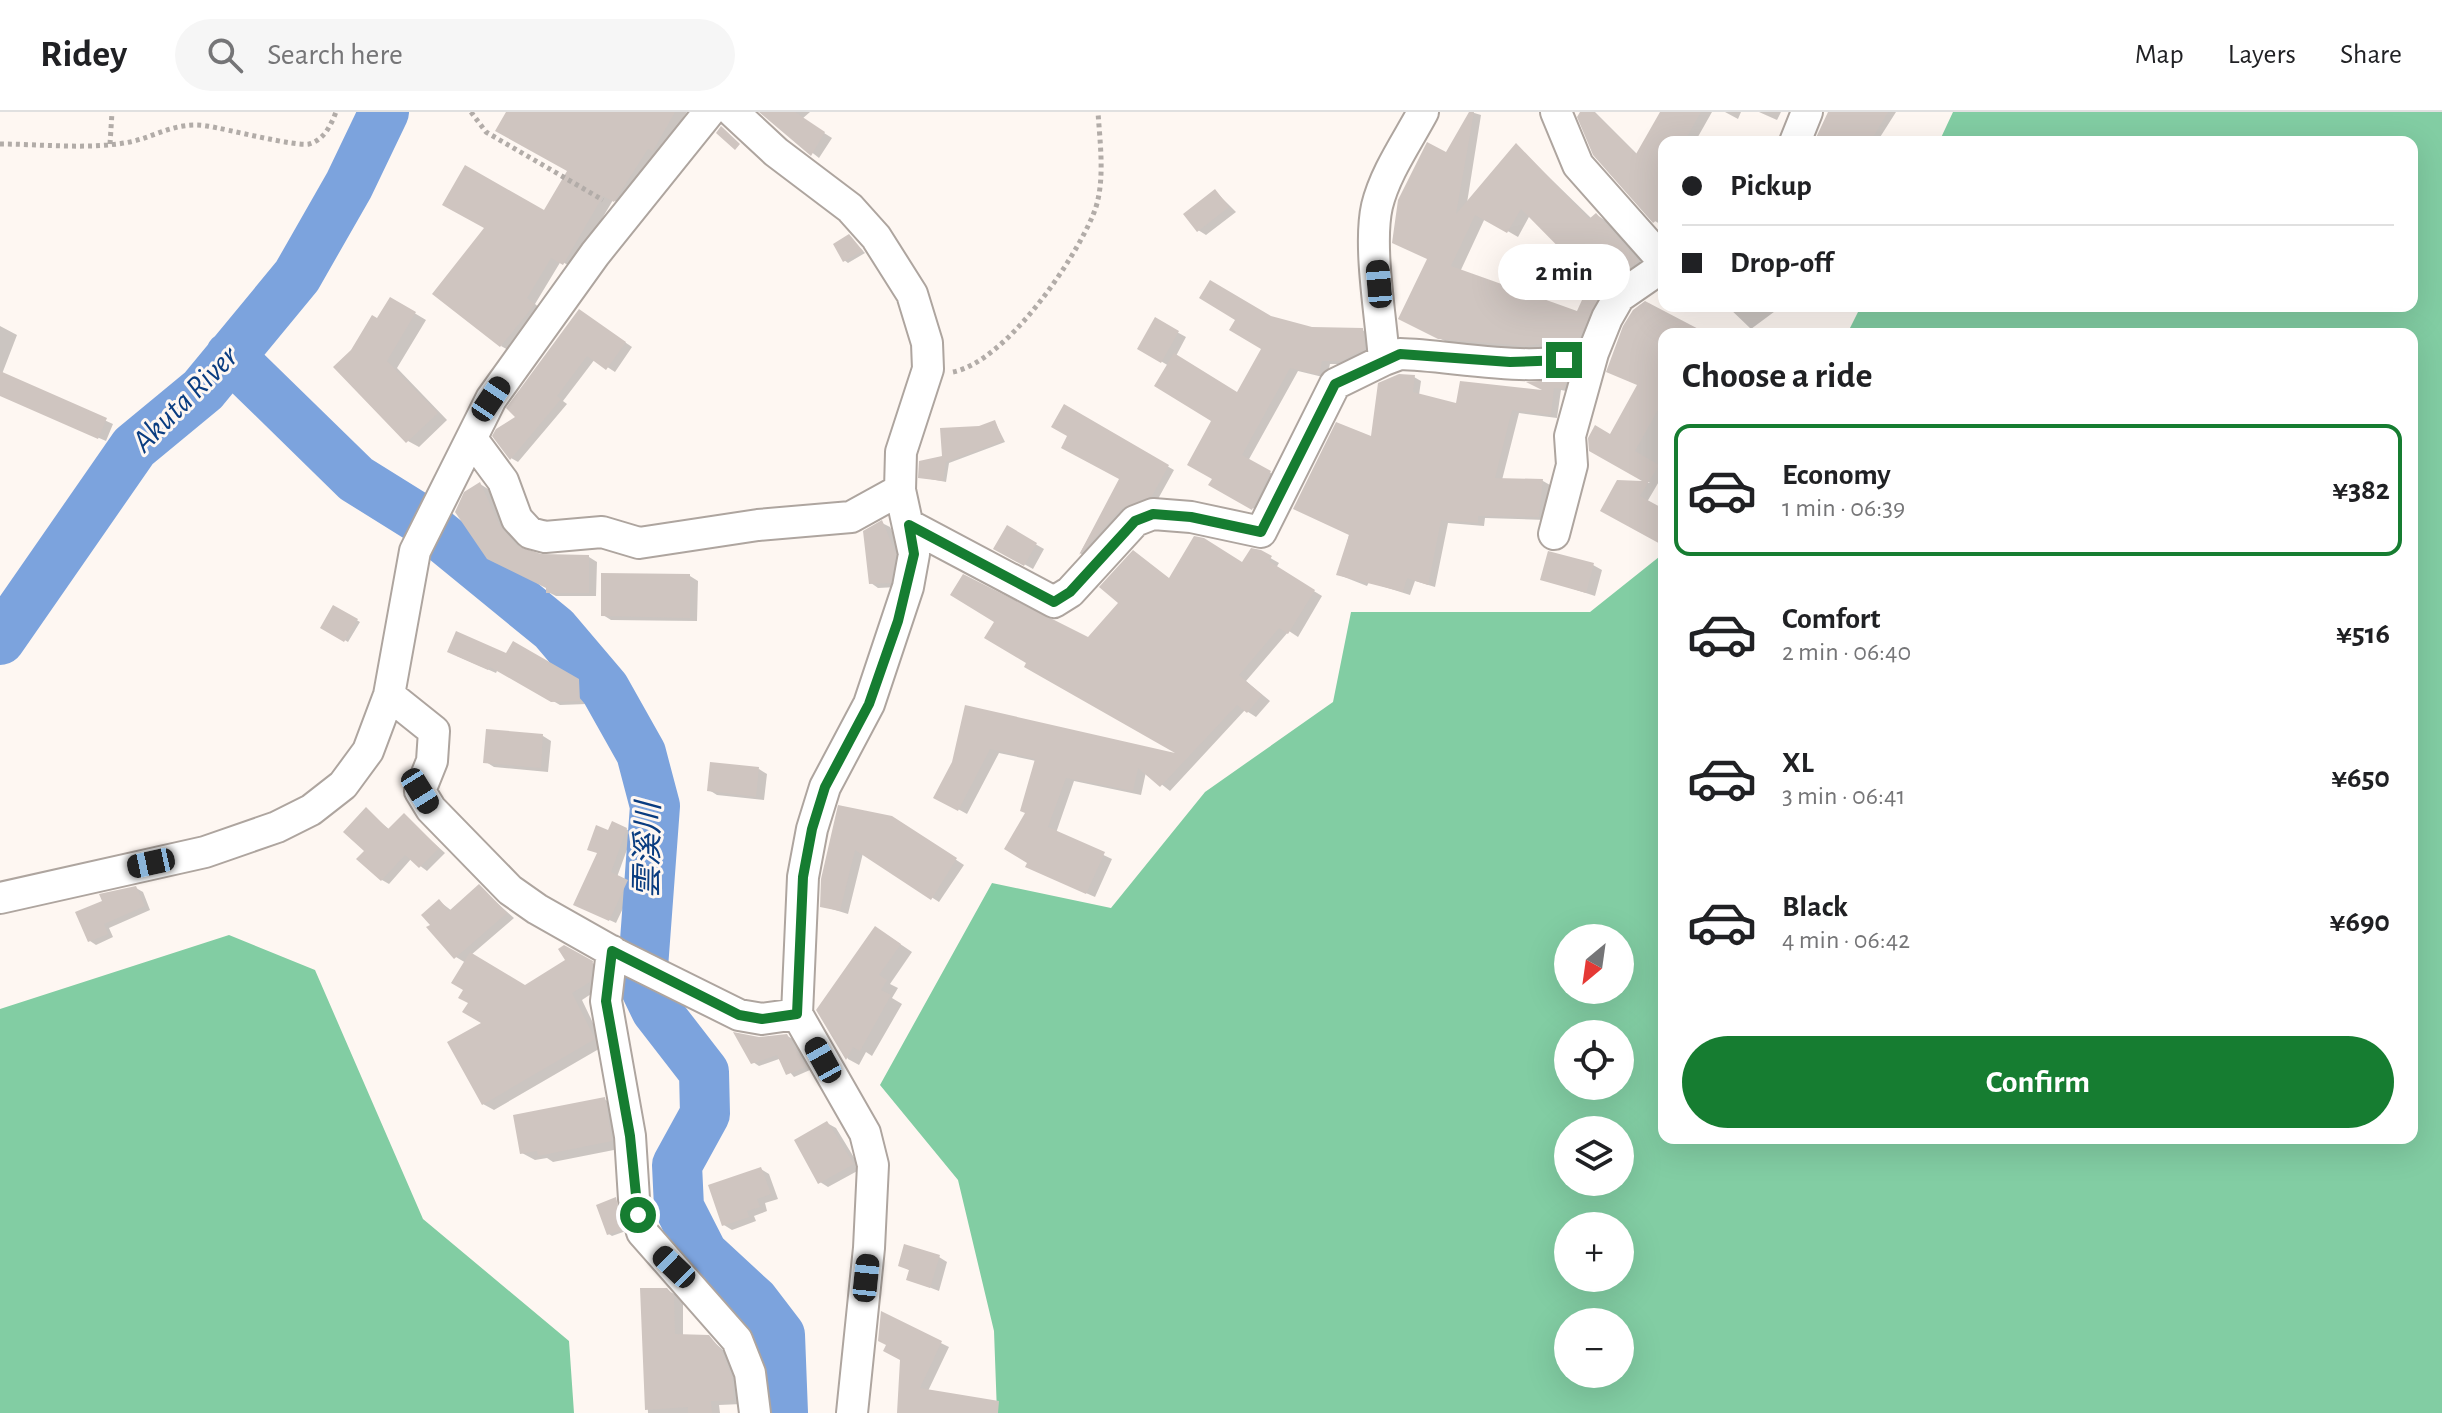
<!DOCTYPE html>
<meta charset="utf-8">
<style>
:root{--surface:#fff;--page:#f6f6f6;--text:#202124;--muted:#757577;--line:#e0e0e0;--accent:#167d31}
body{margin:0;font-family:"Alegreya Sans","Noto Sans JP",sans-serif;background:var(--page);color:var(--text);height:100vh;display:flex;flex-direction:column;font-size:30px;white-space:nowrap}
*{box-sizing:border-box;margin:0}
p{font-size:26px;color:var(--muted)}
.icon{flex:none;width:44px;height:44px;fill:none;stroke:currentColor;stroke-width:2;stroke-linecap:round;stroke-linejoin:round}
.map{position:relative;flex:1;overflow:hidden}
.sheet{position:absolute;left:1658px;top:216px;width:760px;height:816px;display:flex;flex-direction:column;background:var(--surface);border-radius:16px;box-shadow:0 8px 32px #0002}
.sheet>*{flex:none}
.guide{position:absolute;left:1658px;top:24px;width:760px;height:176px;border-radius:16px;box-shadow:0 8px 32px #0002;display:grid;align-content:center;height:176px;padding:0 24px;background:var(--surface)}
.needle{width:52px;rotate:209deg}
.tools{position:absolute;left:1554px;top:812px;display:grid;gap:16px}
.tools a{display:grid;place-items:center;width:80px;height:80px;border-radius:50%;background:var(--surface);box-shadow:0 8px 32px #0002;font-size:40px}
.end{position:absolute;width:36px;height:36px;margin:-18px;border:10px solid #167d31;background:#fff;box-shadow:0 0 0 4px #fff}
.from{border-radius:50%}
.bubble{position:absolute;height:56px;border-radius:28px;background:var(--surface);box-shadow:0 8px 32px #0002;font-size:26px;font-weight:700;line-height:56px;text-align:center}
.car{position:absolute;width:24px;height:48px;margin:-24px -12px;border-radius:10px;box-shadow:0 0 6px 2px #0007;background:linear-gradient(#222 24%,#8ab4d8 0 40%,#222 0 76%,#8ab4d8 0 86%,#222 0)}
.guide b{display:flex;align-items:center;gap:28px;height:76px;font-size:30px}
.guide b+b{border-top:2px solid var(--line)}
.guide i{width:20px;height:20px;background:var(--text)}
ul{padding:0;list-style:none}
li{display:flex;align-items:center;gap:24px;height:132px;margin:0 16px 12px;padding:0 8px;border:4px solid transparent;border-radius:16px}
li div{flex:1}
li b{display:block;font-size:30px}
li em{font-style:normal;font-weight:700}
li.selected{border-color:var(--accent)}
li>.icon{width:72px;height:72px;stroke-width:1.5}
h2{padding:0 24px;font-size:36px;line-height:96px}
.cta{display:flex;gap:16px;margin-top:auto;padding:16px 24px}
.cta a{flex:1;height:92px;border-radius:48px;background:var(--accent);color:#fff;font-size:32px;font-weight:700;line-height:92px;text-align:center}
header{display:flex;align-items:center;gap:48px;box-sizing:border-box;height:112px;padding:0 40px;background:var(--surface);border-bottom:2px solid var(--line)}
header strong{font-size:38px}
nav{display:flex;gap:44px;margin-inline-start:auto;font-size:28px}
.search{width:560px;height:72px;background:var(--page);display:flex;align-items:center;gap:20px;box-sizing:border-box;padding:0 28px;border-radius:44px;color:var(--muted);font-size:30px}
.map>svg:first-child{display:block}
.forest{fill:#82cda3;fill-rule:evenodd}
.shadow{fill:#0003;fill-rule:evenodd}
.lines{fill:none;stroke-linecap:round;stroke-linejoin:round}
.river{stroke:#7ca3dd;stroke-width:50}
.building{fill:#cfc5c0;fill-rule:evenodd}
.minor-casing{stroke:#aea59f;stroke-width:34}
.path{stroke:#b2aca8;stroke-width:5;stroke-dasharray:4 4;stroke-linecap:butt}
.minor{stroke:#fff;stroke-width:30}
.route{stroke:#167d31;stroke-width:10}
.labels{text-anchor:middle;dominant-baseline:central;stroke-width:6;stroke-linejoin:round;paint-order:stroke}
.water-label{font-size:32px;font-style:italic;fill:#093c80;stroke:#fef7f2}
</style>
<header>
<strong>Ridey</strong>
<div class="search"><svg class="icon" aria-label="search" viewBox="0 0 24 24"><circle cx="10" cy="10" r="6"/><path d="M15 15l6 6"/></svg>Search here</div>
<nav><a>Map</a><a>Layers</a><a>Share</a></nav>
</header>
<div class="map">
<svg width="2442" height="1301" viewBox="0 0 2442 1301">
<rect width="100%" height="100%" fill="#fef7f2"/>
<!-- forest -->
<path class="forest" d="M1953,0H2442V1301H997L994,1219L958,1068L880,973L992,771L1111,796L1205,680L1333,590L1351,500H1590L1664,441V1026H2412V222H1847L1861,194H2412V30H1939ZM1568,826H1620V878H1568ZM1568,922H1620V974H1568ZM1568,1018H1620V1070H1568ZM1568,1114H1620V1166H1568ZM1568,1210H1620V1262H1568Z
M229,823L315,858L423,1107L569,1229L574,1301H0V897Z"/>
<!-- shadow -->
<path class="shadow" d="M509,0H687L624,93L613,88L573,156L561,149L535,192L542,198L510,239L501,234L545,101L569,59Z
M761,0H810L802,7L832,26L819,46Z
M1471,0L1481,3L1467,91L1517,34L1592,107L1597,103L1606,109L1648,155L1589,231L1536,239L1449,231L1410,212L1429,147L1447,43ZM1530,103L1593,168L1578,201L1460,160L1485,106L1518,125Z
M1582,0H1595L1638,43L1662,0H1712L1695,30H1664L1663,114L1655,109Z
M1725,0H1741L1738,7Z
M1759,0H1781L1777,8Z
M1831,0H1896L1877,30H1814Z
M1215,79L1236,100L1206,123L1198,118Z
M849,125L865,141L848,151L844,148Z
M391,187L426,208L397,256L447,308L419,335L408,329L336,255L378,209Z
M1727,194H1782L1751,217Z
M587,204L632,235L615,260L595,247L563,289L567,292L518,350L511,346L518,305Z
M1271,207L1312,217L1362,218L1370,222L1372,241L1350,252H1330L1327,266L1298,259L1248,349L1278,365L1260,400L1211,373L1214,366V308L1169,254L1139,236L1155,208L1186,225L1176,244L1238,282L1264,236Z
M0,214L17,223L2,262L113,312L106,329L0,283Z
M1625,215L1704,222H1664V361L1647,390L1664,400V432L1618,370L1650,371L1591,338L1611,324L1639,273Z
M1414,265L1421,269L1419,283L1458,293L1550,281L1532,272L1567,269L1573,273L1571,280L1561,278L1557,306L1519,301L1502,368L1543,369L1550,373L1546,408L1485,406L1484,414L1448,411L1435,475L1415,469L1410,483L1369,470L1367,474L1339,463L1373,327Z
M1064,295L1174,358L1158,387L1129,399L1084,444L1080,441L1122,367L1070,323Z
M995,310L1005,330L949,351L946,370L920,365L980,316Z
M480,372L488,377L508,420L523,438L540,444L589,445L597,450L596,484H556L548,480V475L497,450Z
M882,411L890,415L899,433L897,475L878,476L871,471Z
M1007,416L1044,437L1033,457L995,436Z
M1134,440L1170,468L1243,452L1260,440L1279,451L1276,456L1322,484L1298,525L1289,519L1246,569L1270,589L1256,605L1245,598L1170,679L1146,660L1141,683L1074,669L1056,721L1112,747L1095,785L1036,759L1027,701L1036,649L999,641L967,702L936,685L954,651L966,596L1183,645L1089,527L1121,491Z
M1593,453L1602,458L1595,484L1543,467Z
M690,464L698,469L697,509L611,508L603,503Z
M334,495L360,510L348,530L323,515Z
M514,531L586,573L587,592L560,593L498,557L496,561L457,544L507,543Z
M543,624L551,629L548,660L494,655L486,650Z
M759,657L767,662L764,688L717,683L709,678Z
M840,695L900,711L964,753L939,790L863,741L848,802L822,794Z
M366,698L390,718L404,704L445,741L427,759L411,747L389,772L382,768L366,739Z
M626,717L633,721L617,765L634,773L616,811L583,796Z
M479,775L514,806L471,843L525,875L568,848L564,835L603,857L600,876L582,888L604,934L494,998L483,992L485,911L470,890L466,877V851L456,845L439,789L452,799Z
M136,776L143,780L150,798L109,816L113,825L96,833L90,829L78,801Z
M887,823L912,840L890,872L898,876L892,886L902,892L872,944L866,940L859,953L848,947L818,898Z
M787,924L793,927L810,958L794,965L779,947L759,954L753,950Z
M604,987L617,995L624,1036L553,1050L547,1046L535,1048L522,1041Z
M827,1011L836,1016L861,1057L828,1075L820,1070Z
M761,1057L769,1062L778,1087L765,1091L767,1099L754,1104L756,1109L732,1118L724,1113Z
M616,1088L626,1119L612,1124L609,1122Z
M939,1145L947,1150L939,1179L908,1167L911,1159L900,1153Z
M642,1178H667L676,1183L683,1191V1224L708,1225L730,1244L740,1272L742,1292L719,1293L720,1301H648Z
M882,1202L949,1235L928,1279L985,1301H899L902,1247L888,1233Z"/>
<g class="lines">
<!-- river -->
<path class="river" d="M230,244L356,367L417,405L554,517L605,577L641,641L655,694L642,869L656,898L704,960L705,1002L677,1053L679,1095L703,1142L754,1189L780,1223L783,1301
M0,528L134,335L203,278L297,164L349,73L384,0"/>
</g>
<!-- building -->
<path class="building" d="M506,0H675L653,39L648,37L614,90L603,84L563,153L551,146L527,186L535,192L500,235L432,182L484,116L442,93L465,53L544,98L567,59L495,19Z
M759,0H795L825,20L811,44Z
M1469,0H1474L1456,102L1516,31L1589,107L1596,101L1639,149L1604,176L1579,227L1525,234L1438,227L1398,207L1427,147L1392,131L1398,88L1427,30L1446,40ZM1521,97L1591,168L1577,199L1451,154L1475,103L1507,121Z
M1580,0H1594L1636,42L1660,0H1701L1684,30H1664V102L1653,111L1593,43L1577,5Z
M1828,0H1888L1870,30H1814Z
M721,14L740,32L735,38L716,21Z
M1215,77L1229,95L1197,120L1183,102Z
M849,122L863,139L843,150L833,132Z
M1210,168L1271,204L1312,215L1363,216L1365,237L1341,249H1322L1319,263L1290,256L1242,343L1271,359L1252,398L1208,373L1212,367L1187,353L1211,309L1154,274L1174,241L1237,280L1261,237L1229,218L1235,208L1199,186Z
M390,185L416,200L387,249L438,301L406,331L333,255L351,238L372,203L377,206Z
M1645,189L1708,222H1664V287L1635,339L1659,353L1640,384L1664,397V434L1600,399L1617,368L1642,369L1589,339L1588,326L1595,313L1610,322L1637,273L1606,260L1623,214L1633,198Z
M579,197L626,230L606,258L587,244L557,284L561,287L510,348L492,324L496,317L515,305L506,296Z
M1155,205L1179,219L1161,251L1137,237Z
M0,259L107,306L98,327L0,284Z
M1399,262L1415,263L1413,280L1456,291L1460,269L1542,278L1526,270L1567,267L1564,277L1554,276L1551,303L1512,298L1495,366L1543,367L1539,405L1478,404V411L1441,408L1428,473L1407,466L1403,480L1336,463L1349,423L1293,397L1336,310L1371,324L1378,271Z
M1064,292L1169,353L1152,384L1122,396L1079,443L1119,367L1061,336L1067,324L1051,315Z
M995,308L1003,329L946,350L943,369L918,366L919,349L942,344L940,316L979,314Z
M480,370L500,414L517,434L541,442L589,443V481H546V476L487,447L455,400L464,380Z
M882,408L896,442L891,471L869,472L863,419Z
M1007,413L1037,431L1024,454L993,437Z
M1194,424L1204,426L1242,450L1251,436L1261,438L1272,444L1269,449L1315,478L1288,522L1279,516L1239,563L1262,583L1247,601L1237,593L1160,675L1138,656L1133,679L1066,666L1048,715L1105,740L1086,782L1025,755L1027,751L1004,737L1025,701L1020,699L1035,647L990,637L958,699L933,686L952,650L965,593L1175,641L1024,555L1026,551L984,526L994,510L950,483L963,462L1088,525L1118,491L1099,475L1133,438L1169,466Z
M1548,439L1594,451L1586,481L1540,468Z
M601,461L690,462V506L601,504Z
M333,493L358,507L344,530L320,516Z
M456,519L506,541L513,529L579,567L580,589L551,590L490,555L488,558L447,540Z
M486,617L543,622L541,656L483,651Z
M710,650L759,655L756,685L707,679Z
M838,693L892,704L957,746L931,788L855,738L840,799L820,795L821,767Z
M366,695L388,717L404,701L439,736L419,756L405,743L381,769L356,747L364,739L343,720Z
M612,709L627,716L611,760L628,768L609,809L573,793L597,741L587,738L596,713L608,718Z
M479,772L507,801L454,847L426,815L430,813L421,803L439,787L449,799Z
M136,774L145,794L104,812L108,822L88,830L75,800L102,789L99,782Z
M875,814L901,832L879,863L887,868L881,878L891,883L860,939L853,935L846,948L816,898Z
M564,833L593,849L590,870L572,881L595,927L482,993L447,930L481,911L462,900L468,891L458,886L463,878L451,871L470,840L525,873L565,848L558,837Z
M733,920L759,925L787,922L806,955L786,963L777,943L751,952Z
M605,985L612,1029L538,1044L537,1039L520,1042L513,1003Z
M827,1009L854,1052L818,1072L794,1028Z
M761,1055L771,1082L757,1087L760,1095L747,1099L749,1105L722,1114L708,1073Z
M616,1085L623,1118L607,1123L596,1093Z
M904,1132L940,1143L930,1176L906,1168L909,1158L898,1154Z
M640,1176H667L674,1184L675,1222L709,1223L721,1238L732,1265L734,1288L711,1289L712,1301H688V1295L645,1298Z
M881,1199L942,1229L920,1276L999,1289L998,1301H897L900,1248L883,1239L886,1233L878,1229Z"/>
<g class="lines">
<defs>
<path id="minor" d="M733,0L776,40L850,96L876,125L912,182L927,231L928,257L901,340L900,378L914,442L908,475L869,592L825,675L812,717L803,765L797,902L865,1021L873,1053L869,1136L852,1301
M1556,0L1578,53L1664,150
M1795,30L1807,0
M1384,248L1400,242C1454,243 1544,265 1593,241
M472,327L503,369L517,407L530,421L545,425L602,420L639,431L758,413L851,405L900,378
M909,413L1054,490L1070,480L1135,409L1153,402L1191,405L1261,420L1335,272L1384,248C1381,205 1368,134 1377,94C1385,61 1407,30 1423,0
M1554,422L1572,353L1570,324L1593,241L1607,206L1619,185L1664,154
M389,583L434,619L432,649L420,679L431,697L510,778L537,797L620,844L739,903L762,907L797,902
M0,786L205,740L277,715L311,698L343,673L368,639L389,583L415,439L491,287L595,142L709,0
M612,839L606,889L630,1024L634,1087L642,1120L737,1228L750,1261L755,1301"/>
</defs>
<!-- minor casing -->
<use href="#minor" class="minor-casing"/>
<!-- path -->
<path class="path" d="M471,0L486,20L603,88
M0,32C42,32 88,38 130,30C157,24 177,9 207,14C227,17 296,35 309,32C324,28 331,13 336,0
M110,32L112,0
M953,260C1006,249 1073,151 1093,103C1106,73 1100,32 1098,0"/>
<!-- minor -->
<use href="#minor" class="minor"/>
</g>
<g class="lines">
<!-- route -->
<path class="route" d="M638,1103L630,1024L606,889L612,839L739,903L762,907L797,902L803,765L812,717L825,675L869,592L898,509L914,442L909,413L1054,490L1070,480L1135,409L1153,402L1191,405L1261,420L1335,272L1400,242L1510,250L1564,248"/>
</g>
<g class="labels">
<!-- water labels -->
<g class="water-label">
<text transform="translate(185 287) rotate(-45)">Akuta River</text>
<text transform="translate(648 738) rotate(-89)">雲溪川</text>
</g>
</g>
</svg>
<div class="tools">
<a><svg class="needle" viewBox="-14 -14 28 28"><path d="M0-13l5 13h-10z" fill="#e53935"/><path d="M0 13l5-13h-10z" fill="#757577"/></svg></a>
<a><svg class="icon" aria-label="locate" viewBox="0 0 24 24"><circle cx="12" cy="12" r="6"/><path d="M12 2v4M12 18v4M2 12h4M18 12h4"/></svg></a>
<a><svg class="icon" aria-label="layers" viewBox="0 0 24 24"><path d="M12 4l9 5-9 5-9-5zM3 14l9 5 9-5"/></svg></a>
<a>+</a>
<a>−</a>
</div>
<i class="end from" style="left:638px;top:1103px"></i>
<i class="end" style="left:1564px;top:248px"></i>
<div class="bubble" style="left:1498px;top:132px;width:132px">2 min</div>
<i class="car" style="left:1379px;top:172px;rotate:355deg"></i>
<i class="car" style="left:491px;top:287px;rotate:34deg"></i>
<i class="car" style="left:420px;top:679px;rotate:148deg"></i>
<i class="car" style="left:151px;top:751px;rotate:258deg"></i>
<i class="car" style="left:823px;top:948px;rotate:331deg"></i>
<i class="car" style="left:674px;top:1155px;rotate:314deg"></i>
<i class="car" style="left:866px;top:1166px;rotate:6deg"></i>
<div class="guide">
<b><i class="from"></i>Pickup</b>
<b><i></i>Drop-off</b>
</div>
<section class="sheet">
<h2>Choose a ride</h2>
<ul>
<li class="selected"><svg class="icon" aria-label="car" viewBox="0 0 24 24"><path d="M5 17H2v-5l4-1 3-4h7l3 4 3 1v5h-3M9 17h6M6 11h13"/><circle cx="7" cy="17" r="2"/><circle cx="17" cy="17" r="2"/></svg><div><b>Economy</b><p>1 min · 06:39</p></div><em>¥382</em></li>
<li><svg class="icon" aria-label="car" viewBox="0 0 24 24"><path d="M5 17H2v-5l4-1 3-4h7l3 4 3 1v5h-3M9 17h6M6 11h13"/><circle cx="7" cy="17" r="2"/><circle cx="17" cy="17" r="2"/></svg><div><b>Comfort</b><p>2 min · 06:40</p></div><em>¥516</em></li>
<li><svg class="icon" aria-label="car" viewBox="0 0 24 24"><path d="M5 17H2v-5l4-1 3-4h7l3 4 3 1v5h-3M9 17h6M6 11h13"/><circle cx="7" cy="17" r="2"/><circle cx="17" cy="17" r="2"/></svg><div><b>XL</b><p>3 min · 06:41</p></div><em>¥650</em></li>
<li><svg class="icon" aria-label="car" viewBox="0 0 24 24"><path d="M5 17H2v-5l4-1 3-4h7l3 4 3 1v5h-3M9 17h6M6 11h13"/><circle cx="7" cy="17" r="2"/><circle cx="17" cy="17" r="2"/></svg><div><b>Black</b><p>4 min · 06:42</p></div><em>¥690</em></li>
</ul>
<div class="cta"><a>Confirm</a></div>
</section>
</div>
